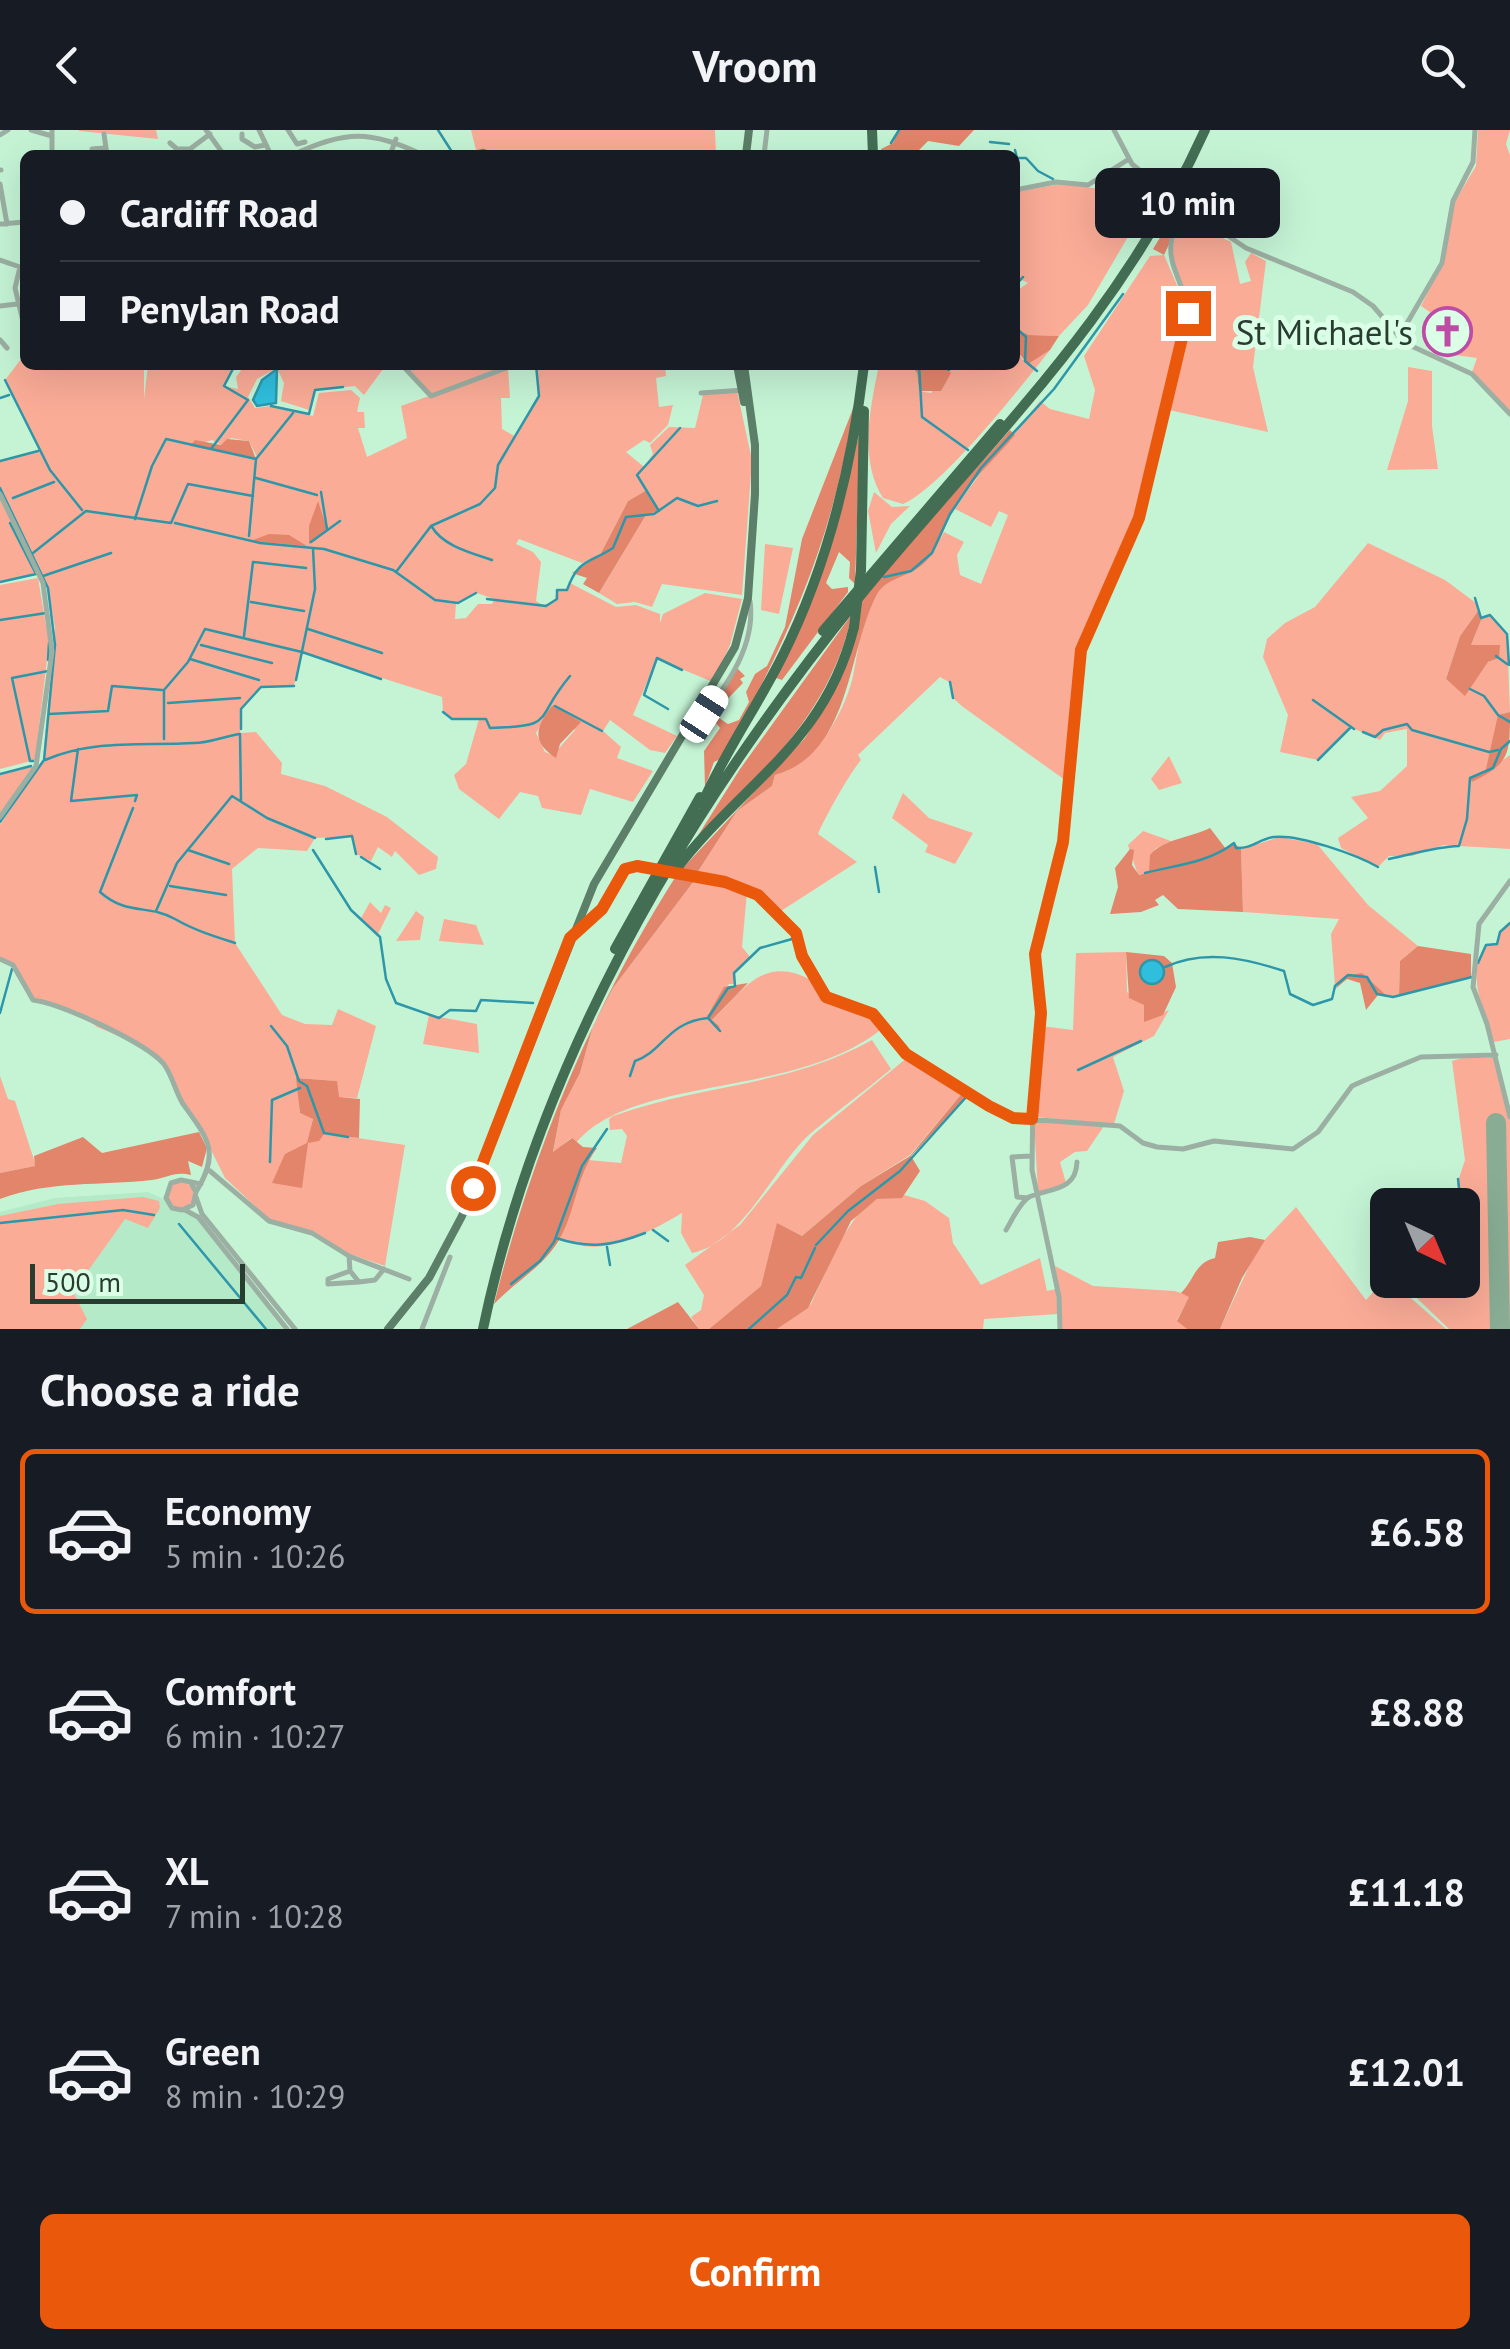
<!DOCTYPE html>
<meta charset="utf-8">
<style>
:root{--surface:#171b24;--page:#20242c;--text:#f1f3f6;--muted:#9ea1a6;--line:#363941;--accent:#ea580c}
body{margin:0;font-family:"PT Sans",sans-serif;background:var(--page);color:var(--text);height:100vh;display:flex;flex-direction:column;font-size:38px;white-space:nowrap}
*{box-sizing:border-box;margin:0}
p{font-size:32px;color:var(--muted)}
.icon{flex:none;width:55px;height:55px;fill:none;stroke:currentColor;stroke-width:2;stroke-linecap:round;stroke-linejoin:round}
.map{position:relative;height:1199px;overflow:hidden}
.details{display:flex;flex-direction:column;background:var(--surface);flex:1}
.details>*{flex:none}
.hud{position:absolute;left:20px;top:20px;width:1000px;height:220px;border-radius:15px;box-shadow:0 10px 40px #0002;display:grid;align-content:center;height:220px;padding:0 40px;background:var(--surface)}
.needle{width:65px;rotate:136deg}
.fabs{position:absolute;left:1370px;top:1058px;display:grid;gap:20px}
.fabs a{display:grid;place-items:center;width:110px;height:110px;border-radius:15px;background:var(--surface);box-shadow:0 10px 40px #0002;font-size:50px}
.scale{position:absolute;left:30px;bottom:25px;width:215px;box-sizing:border-box;padding-left:10px;border:5px solid #293c30;border-top:0;font-size:28px;line-height:35px;white-space:nowrap;color:#293c30;-webkit-text-stroke:8px #daffe6;paint-order:stroke}
.end{position:absolute;width:45px;height:45px;margin:-22px;border:12px solid #ea580c;background:#fff;box-shadow:0 0 0 5px #fff}
.from{border-radius:50%}
.bubble{position:absolute;height:70px;border-radius:15px;background:var(--surface);box-shadow:0 10px 40px #0002;font-size:32px;font-weight:600;line-height:70px;text-align:center}
.car{position:absolute;width:30px;height:60px;margin:-30px -15px;border-radius:12px;box-shadow:0 0 8px 2px #0007;background:linear-gradient(#fff 24%,#345 0 40%,#fff 0 76%,#345 0 86%,#fff 0)}
.hud b{display:flex;align-items:center;gap:35px;height:95px;font-size:38px}
.hud b+b{border-top:2px solid var(--line)}
.hud i{width:25px;height:25px;background:var(--text)}
ul{padding:0;list-style:none}
li{display:flex;align-items:center;gap:30px;height:165px;margin:0 20px 15px;padding:0 20px;border:5px solid transparent;border-radius:15px}
li div{flex:1}
li b{display:block;font-size:38px}
li em{font-style:normal;font-weight:600}
li.selected{border-color:var(--accent)}
li>.icon{width:90px;height:90px;stroke-width:1.5}
h2{padding:0 40px;font-size:45px;line-height:120px}
.action{display:flex;gap:20px;margin-top:auto;padding:20px 40px}
.action a{flex:1;height:115px;border-radius:15px;background:var(--accent);color:#fff;font-size:40px;font-weight:600;line-height:115px;text-align:center}
header{display:flex;justify-content:space-between;align-items:center;height:130px;padding:0 40px;background:var(--surface);font-size:45px;font-weight:600}
.map>svg:first-child{display:block}
.built{fill:#b4eac7}
.green{fill:#faac97;fill-rule:evenodd}
.forest{fill:#e3856b}
.water{fill:#2fbedd;stroke:#2d97a9;stroke-width:2.5}
.lines{fill:none;stroke-linecap:round;stroke-linejoin:round}
.stream{stroke:#2d97a9;stroke-width:2.5}
.runway{stroke:#88ac94;stroke-width:20}
.minor{stroke:#9bafa2;stroke-width:5}
.major{stroke:#5b7f68;stroke-width:8}
.highway{stroke:#436e54;stroke-width:10}
.minor-bridge{stroke:#9bafa2;stroke-width:5}
.highway-bridge{stroke:#436e54;stroke-width:10}
.route{stroke:#ea580c;stroke-width:12}
.labels{text-anchor:middle;dominant-baseline:central;stroke-width:10;stroke-linejoin:round;paint-order:stroke}
.poi-label{font-size:35px;fill:#293c30;stroke:#daffe6;text-anchor:end}
</style>
<header><svg class="icon" aria-label="back" viewBox="0 0 24 24"><path d="M15 5l-7 7 7 7"/></svg>Vroom<svg class="icon" aria-label="search" viewBox="0 0 24 24"><circle cx="10" cy="10" r="6"/><path d="M15 15l6 6"/></svg></header>
<div class="map">
<svg width="1510" height="1199" viewBox="0 0 1510 1199">
<rect width="100%" height="100%" fill="#c5f4d5"/>
<!-- built -->
<path class="built" d="M148,1062L190,1081L287,1199H0V1082L55,1068Z"/>
<!-- green -->
<path class="green" d="M79,0H156L158,9L79,1Z
M471,0H715L716,24L464,25L476,20Z
M1478,0H1510L1506,14L1510,25V281L1472,242L1477,228L1455,225L1435,211L1443,191L1421,176L1444,130L1452,76L1476,36Z
M1061,54L1101,59L1121,81L1139,88L1088,175L1059,206L1029,205L1015,199V162L1028,153L1022,150L1015,156V62Z
M1190,91L1231,112L1240,154L1251,151L1245,132L1251,123L1266,131L1253,237L1268,302L1169,280C1176,251 1189,217 1190,187C1190,155 1152,116 1190,91Z
M1164,125L1186,176L1183,205L1137,388L1080,515L1065,650L963,577L953,568L949,552L940,547L858,625L861,630C850,643 825,687 818,704L857,732L781,781L757,762L723,749L695,746L737,681L772,656L775,645C814,635 844,585 853,546C859,518 861,490 876,464C893,437 930,431 944,402L964,412L957,425L960,445L981,454L1008,385L999,381L991,397L955,379C980,340 1012,308 1040,271L1050,279L1089,289L1095,260L1084,226L1150,126Z
M1015,219L1023,230L1050,220C1023,254 943,357 903,374L883,368C858,329 871,274 879,235H910L917,243L919,261L931,263L950,240L943,235H1015Z
M25,224V235H144V269L148,235H235L224,256L238,259L236,247L245,235H386L364,265L355,256L315,260L309,280L281,271L284,253L277,238L257,249L248,267L255,278L271,276L313,286L319,263L351,260L360,268L357,282H364L365,298H358L367,327L407,308L401,276L508,238L510,268H501L502,299L516,307L538,266L536,235H665L666,246L656,248L659,277L673,275L668,295L650,313L644,310L626,322L644,337L653,324L650,315L669,297L695,298L703,265L737,261L752,330L742,465L662,454L652,477L635,472L617,474L599,463L646,385L654,383L647,360L628,371L600,425L582,433L519,409L516,414L533,422L541,432L536,471L543,475L554,472L557,460H567L570,453L616,477L636,475L660,484V493L663,484L705,463L742,469L730,515L713,552L657,529L633,585L677,606L665,623L650,620L610,590L603,601L621,617L617,628L653,641L633,672L590,659L581,685L542,678L538,666L520,662L499,689L459,659L454,645L466,634L479,589H452L443,582L442,567L303,523L294,556L261,557L241,580L240,603L256,602L282,633L281,644L325,656L387,687L438,727L436,739L419,745L395,721L392,727L378,717L371,731L356,724L352,707L315,708L307,721L258,718L232,739L235,813L282,885L305,894L332,895L338,879L376,896L357,968L338,967L336,951L297,948L300,983L313,988L308,1013L324,1003L405,1015L385,1136L347,1123L313,1101L271,1091L225,1048L196,990L174,960L166,937L141,915L97,897L77,881L33,870L13,835L0,829V695L43,630L55,498L48,458L0,358V331L39,320L5,250ZM231,308L249,311L257,327L191,316L212,310L221,315ZM477,463L494,469L492,474H478L466,488L455,489L456,473ZM553,575L575,600L553,625L545,622L536,603Z
M404,235H511L431,265Z
M1408,237L1432,241V296L1438,339L1387,340L1408,271Z
M874,362L892,377L910,376L891,394L876,423L868,381Z
M0,367L36,444L0,452Z
M1368,413L1445,450L1476,473L1478,481L1460,506L1446,549L1465,565L1488,532L1499,528L1491,517L1471,515L1482,488L1490,485L1507,504L1510,582L1499,585L1485,643L1471,648L1472,652L1510,625V719L1443,715L1412,726H1389L1378,737L1341,718L1338,708L1368,688L1351,667L1380,661L1407,636V599L1385,603L1380,610L1350,597L1318,630L1280,622L1288,585L1263,527L1267,509L1285,493L1315,477Z
M765,414L793,418L779,484L761,480Z
M38,448L49,513L35,630L0,639V455Z
M1169,626L1182,653L1159,660L1151,649Z
M31,636L33,638L0,683V644Z
M903,663L929,688L973,703L955,734L925,722L928,715L892,688Z
M1143,701L1171,711L1155,719L1149,742L1138,745L1128,715Z
M1280,707L1317,714L1368,775L1418,816L1400,831L1399,865L1388,867L1354,844L1335,856L1331,804L1339,789L1243,782L1241,719Z
M694,751L724,753L747,762L742,817L751,828L734,843L735,854H729L708,883L712,890C743,861 763,823 813,851C820,855 821,864 827,869C844,884 867,881 884,897C799,969 633,944 576,1013L571,1008L553,1023L561,980L580,943L593,896L613,858Z
M370,772L381,783L385,775L391,778L378,804L360,790Z
M416,781L424,787L420,810L396,811Z
M444,789L476,795L484,815L439,811Z
M1510,793V909L1494,912C1484,879 1465,845 1486,815L1497,814L1500,802Z
M1126,822L1127,862L1144,875V891L1169,880L1154,906L1113,927L1124,961L1114,994L1034,987L1041,896L1073,900L1076,823Z
M429,885L477,894L479,923L423,914Z
M872,910L891,939C865,961 837,981 811,1003C775,1034 744,1113 692,1123L681,1103L682,1083C648,1103 600,1131 560,1108L588,1030L621,1033L627,1006L622,999L610,1000L609,989L613,986C701,954 787,957 872,910Z
M908,927L964,961L910,1025L861,1056L802,1106L778,1094L761,1156L709,1199H699L691,1187L701,1180L704,1165L685,1135L740,1095L813,1005Z
M1462,928H1494L1510,991V1199H1449L1398,1150H1462V1075L1457,1054L1465,1030L1452,931Z
M0,946L8,969L15,971L36,1036L0,1043Z
M1034,991L1104,996L1087,1021L1075,1022L1060,1032L1066,1053L1038,1062Z
M168 1065a13 13 0 1 1 26 0a13 13 0 1 1-26 0Z
M904,1065L925,1071L949,1088L953,1113L981,1155L1040,1128L1047,1161L1056,1159L1058,1184L984,1189L983,1199H777L811,1174L839,1112L858,1084L877,1069Z
M143,1067L159,1071L160,1078L148,1098L125,1089L73,1162L87,1189L80,1199H0V1086L58,1074Z
M1296,1077L1366,1170L1387,1147L1446,1199H1220L1258,1117Z
M1055,1136L1093,1156L1175,1161L1190,1166L1177,1190L1187,1199H1062Z"/>
<!-- forest -->
<path class="forest" d="M899,0H974L959,16L928,11L914,25H882L881,19L893,13Z
M1180,75L1184,82L1164,125L1153,119Z
M1015,199L1029,205L1059,206L1050,220L1028,234L1015,219Z
M910,235H943L951,243L941,261H919L917,243Z
M854,276C832,414 789,506 723,628L714,632L705,657L704,621L720,598L708,583L737,538L745,546L740,549L743,553L713,584L728,594L739,590L749,572L746,562L755,544L767,536L785,497L802,409Z
M1010,300L1015,305C993,331 970,351 953,381C942,399 939,420 923,434C907,449 885,446 875,468C847,526 850,624 775,645L772,656L737,681L695,746L680,741L805,608L829,571L863,466Z
M860,301L855,454L849,448L850,432L839,422L826,453L832,459L848,457V462L782,550L776,548L834,403Z
M227,309L249,311L256,329L190,316L195,310L221,315Z
M647,360L659,381L646,385L599,463L583,454L587,448L572,443L600,425L628,371Z
M318,371L327,399L309,414V396Z
M269,404L289,405L307,416L251,411Z
M1478,481L1482,488L1471,515H1500L1499,528L1488,532L1465,566L1446,549L1460,506Z
M852,484C831,581 765,641 697,707L740,639Z
M553,575L581,592L560,614L556,628C531,612 535,597 553,575Z
M1510,582C1510,625 1510,633 1472,652L1470,648L1485,643L1498,585Z
M1210,698L1226,719L1234,713L1241,719L1243,782L1178,779L1163,765L1155,770L1159,775L1141,782L1110,784L1118,757L1115,738L1130,719L1134,720L1132,735L1139,745L1149,742L1150,725C1165,708 1190,708 1210,698Z
M676,746L694,751L613,858L593,896L580,943L561,980L553,1022L572,1008L583,1017L597,1018C576,1046 576,1081 559,1110C544,1136 515,1152 494,1174C533,1020 591,880 676,746Z
M1418,816L1471,824V847L1399,865L1400,831Z
M1126,822L1164,826L1172,833L1176,857L1163,885L1144,892V875L1129,868Z
M1362,843L1388,867L1378,865L1366,880L1360,853L1347,849L1334,860L1345,846Z
M748,853L712,890L719,896L720,901L707,886L724,857Z
M296,948L337,951L339,967L360,969L359,1008L324,1004L319,1011L308,1013L302,1058L272,1053L285,1024L307,1013L313,989L300,983Z
M964,961L970,963L911,1026L920,1041L902,1068L877,1069L851,1091L808,1178L777,1199H709L761,1156L777,1093L802,1106L861,1056L910,1026Z
M199,1002L207,1018L202,1037L188,1031L191,1045C174,1041 168,1048 152,1050C101,1056 50,1050 0,1069V1043L35,1036L34,1026L83,1007L102,1023Z
M1250,1107L1265,1110L1242,1148L1220,1199H1187L1177,1191L1189,1167L1181,1163C1194,1151 1194,1133 1215,1128L1218,1112Z
M678,1172L699,1199H627Z"/>
<!-- water -->
<path class="water" d="M277,239L276,273L257,276L253,270L262,250Z
M1140 842a12 12 0 1 1 24 0a12 12 0 1 1-24 0Z"/>
<g class="lines">
<!-- stream -->
<path class="stream" d="M438,0L454,25
M990,12L1009,14
M891,13L899,0
M1015,20L1017,28H1026L1038,41L1053,49
M464,25L483,20L499,25
M1015,156L1023,147
M1015,197L1026,207L1025,231L1037,241
M919,235L922,287L968,320
M940,235L949,240
M5,250L50,340L82,380
M0,268L9,265
M271,276L309,284L315,260L343,257
M211,319L248,270L224,256L235,235
M0,331L38,321
M256,348L317,365
M0,358L48,458L55,515L44,630L0,692
M321,362L327,399
M13,368L54,352
M659,381L637,345L680,298
M135,389L152,336L166,309L256,329
M175,393L260,413L324,419L393,440L435,470L458,473L476,463
M432,397C443,416 472,423 492,430
M249,406L256,329L293,283
M311,412L340,391
M33,423L86,381L171,393L188,354L253,366
M396,442L431,396L480,374L495,358L498,335L539,266L536,235
M43,446L111,423
M884,447L911,441L932,423L950,384L981,338L1054,259L1123,164
M0,452L36,444L10,393
M1475,468L1481,488L1490,485L1507,504L1509,535
M487,469L546,476L557,469V460H567C578,429 588,434 613,418L626,387L654,384L677,368L698,376L717,371
M251,472L304,481
M0,490L46,483
M308,499L382,523
M244,506L253,432L306,438
M201,515L272,533
M1496,526L1507,534
M190,529L259,550
M48,530L49,513
M296,550L315,459L313,419
M950,552L953,568
M1470,559L1484,566L1498,585L1510,592
M1313,570L1354,599
M168,573L240,568
M555,576L602,601
M668,579L644,565L657,528L682,540
M443,582L452,589H486L490,598C558,596 532,591 570,546
M49,584L108,581L112,556L162,560
M241,599V579L261,557L294,556
M1363,602L1375,607L1383,600L1407,594L1412,600L1489,622L1498,620
M164,609V560L188,532L205,499L302,522L381,549
M78,619L71,671L137,665L135,671
M45,630C94,609 142,616 194,613C209,613 225,606 240,604L241,670
M1318,630L1351,597
M33,631H30L12,548L48,541
M0,644L31,636
M133,678L100,762C127,786 149,774 175,789C194,800 213,806 235,813
M326,709L352,706L356,724
M188,720L229,734
M313,720L351,780L380,807L386,849L396,873L439,888L450,880L476,881L481,870L533,873
M361,727L380,739
M1389,729C1414,724 1434,717 1459,716L1467,689L1470,648L1493,638L1501,619L1510,611
M875,737L879,762
M1145,743C1176,735 1208,733 1234,713L1236,718C1252,719 1259,709 1274,707C1299,704 1357,725 1378,737
M170,756L226,765
M156,781L177,733L232,666L267,688L315,708
M1478,833L1486,815L1497,814L1500,802L1510,793
M1165,837C1204,819 1244,828 1284,841L1290,864L1313,875L1332,869L1335,856L1348,845L1367,847L1377,864L1393,867L1472,847
M0,883L12,839
M708,888L720,901
M271,896L287,916L299,951L307,956L324,1003L348,1007
M1078,940L1141,911
M630,946L635,931C663,922 667,892 708,888L728,858L735,856L734,843L760,818L792,809
M270,1032L272,970L300,958
M1458,1049L1461,1075
M1434,1075L1458,1061
M0,1093L123,1080L154,1085
M179,1094L266,1199
M1462,1094V1114
M653,1100L668,1111
M556,1108C589,1119 612,1116 645,1103
M816,1115L848,1081L900,1041L968,965
M607,1117L610,1135
M1462,1126L1463,1128
M511,1154L540,1131L554,1112L582,1036L607,999
M749,1199L787,1165L796,1147L801,1148L815,1118"/>
<!-- runway -->
<path class="runway" d="M1496,993L1500,1199"/>
<!-- minor -->
<path class="minor" d="M31,0L52,6
M52,0V25
M206,0L224,25
M259,0L271,25
M288,0L297,14L305,12
M1114,0L1132,34L1157,55
M104,4L107,25
M242,4V9L255,17L265,15
M0,5L8,0
M170,13L177,19H190L210,4
M92,19L105,18
M213,25L222,22
M293,25C344,0 372,0 423,25
M390,25L396,9
M764,25L767,0
M0,40H1
M0,54L7,94
M1015,60L1056,52L1088,55L1129,29
M1179,73L1246,118L1353,162L1373,176L1405,213L1472,244L1510,284
M0,94L25,92
M0,130L20,137L15,158L25,200
M0,176L17,174
M1399,207L1442,133L1453,71L1473,32L1475,0
M0,210L7,218
M402,235L431,266L514,235
M701,263L744,260
M0,364L43,453L52,522L36,636L0,687
M686,601L689,603C719,566 757,521 750,471
M694,749C704,751 715,749 726,752C785,766 800,820 826,867L873,884L906,925L1013,988L1120,996L1143,1013L1157,1017L1183,1019L1214,1011L1293,1019L1318,1002L1352,956L1363,951L1421,927L1496,925
M1510,751L1479,794L1473,857L1487,894L1510,987
M578,802L601,779L625,739L646,735
M0,829L13,835L33,870C62,874 144,912 163,933C172,944 175,961 183,974C209,1010 220,1022 196,1062
M210,1041L269,1091L312,1103L349,1126L409,1149
M191,1053L196,1062L193,1075L182,1080L172,1078L166,1068L171,1053L181,1050L201,1054
M196,1067L202,1084L295,1199
M1028,1068L1017,1067L1012,1027L1030,1026
M185,1080L198,1087L287,1199
M1006,1100C1011,1092 1020,1072 1029,1067C1049,1058 1076,1062 1077,1032
M349,1126L350,1141L359,1152L375,1150L384,1139
M350,1141L328,1149V1154L359,1152
M422,1199L450,1127
M1060,1199L1059,1167L1032,1040L1033,963L1041,883L1036,811L1059,736L1081,519L1139,388L1187,196C1193,148 1147,129 1188,80"/>
<!-- major -->
<path class="major" d="M746,25L749,0
M737,235L744,272
M388,1199L429,1148L462,1086L594,754L735,517L748,468L755,364V315L744,235"/>
<!-- highway -->
<path class="highway" d="M872,0L873,25
M861,440L864,281
M823,501L1000,294
M702,674C724,623 757,577 782,527C828,435 852,336 864,235
M674,742C742,652 824,616 854,497
M615,819L700,667
M483,1199C540,926 686,680 860,466C989,309 1119,190 1205,0"/>
<!-- minor-bridge -->
<path class="minor-bridge" d="M1157,55L1179,73
M646,735L694,749"/>
<!-- highway-bridge -->
<path class="highway-bridge" d="M854,497L861,440"/>
</g>
<g class="lines">
<!-- route -->
<path class="route" d="M473,1058L570,808L602,779L625,739L637,736L725,752L758,765L796,803L802,826L826,867L873,884L906,924L989,976L1013,988L1032,989L1041,883L1035,824L1063,712L1081,520L1139,388L1188,183"/>
</g>
<!-- icons -->
<defs>
<symbol id="church-ring" viewBox="-11 -11 22 22"><circle r="9.5" fill="#daffe6" stroke="#be4ca7" stroke-width="1.5"/><path d="M-1.2-6h2.4v3.5h3.3v2.4h-3.3V6h-2.4V-.1h-3.3v-2.4h3.3Z" fill="#be4ca7"/></symbol>
</defs>
<g fill-rule="evenodd">
<use href="#church-ring" x="1420" y="174" width="55" height="55"/>
</g>
<g class="labels">
<!-- poi labels -->
<g class="poi-label">
<text x="1413" y="202">St Michael's</text>
</g>
</g>
</svg>
<div class="fabs">
<a><svg class="needle" viewBox="-14 -14 28 28"><path d="M0-13l5 13h-10z" fill="#e53935"/><path d="M0 13l5-13h-10z" fill="#9ea1a6"/></svg></a>
</div>
<div class="scale">500 m</div>
<i class="end from" style="left:473px;top:1058px"></i>
<i class="end" style="left:1188px;top:183px"></i>
<div class="bubble" style="left:1095px;top:38px;width:185px">10 min</div>
<i class="car" style="left:704px;top:584px;rotate:33deg"></i>
<div class="hud">
<b><i class="from"></i>Cardiff Road</b>
<b><i></i>Penylan Road</b>
</div>
</div>
<section class="details">
<h2>Choose a ride</h2>
<ul>
<li class="selected"><svg class="icon" aria-label="car" viewBox="0 0 24 24"><path d="M5 17H2v-5l4-1 3-4h7l3 4 3 1v5h-3M9 17h6M6 11h13"/><circle cx="7" cy="17" r="2"/><circle cx="17" cy="17" r="2"/></svg><div><b>Economy</b><p>5 min · 10:26</p></div><em>£6.58</em></li>
<li><svg class="icon" aria-label="car" viewBox="0 0 24 24"><path d="M5 17H2v-5l4-1 3-4h7l3 4 3 1v5h-3M9 17h6M6 11h13"/><circle cx="7" cy="17" r="2"/><circle cx="17" cy="17" r="2"/></svg><div><b>Comfort</b><p>6 min · 10:27</p></div><em>£8.88</em></li>
<li><svg class="icon" aria-label="car" viewBox="0 0 24 24"><path d="M5 17H2v-5l4-1 3-4h7l3 4 3 1v5h-3M9 17h6M6 11h13"/><circle cx="7" cy="17" r="2"/><circle cx="17" cy="17" r="2"/></svg><div><b>XL</b><p>7 min · 10:28</p></div><em>£11.18</em></li>
<li><svg class="icon" aria-label="car" viewBox="0 0 24 24"><path d="M5 17H2v-5l4-1 3-4h7l3 4 3 1v5h-3M9 17h6M6 11h13"/><circle cx="7" cy="17" r="2"/><circle cx="17" cy="17" r="2"/></svg><div><b>Green</b><p>8 min · 10:29</p></div><em>£12.01</em></li>
</ul>
<div class="action"><a>Confirm</a></div>
</section>
